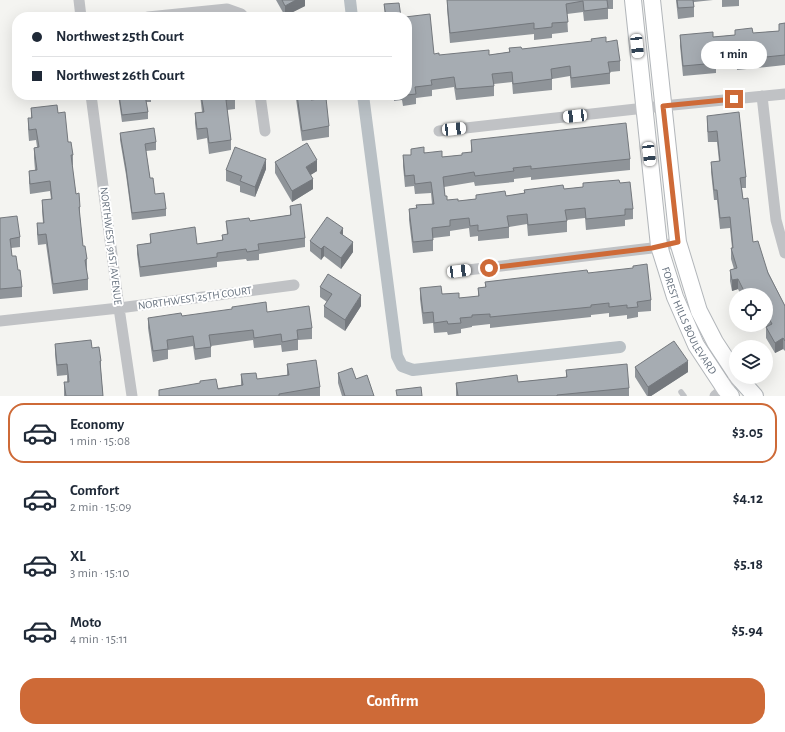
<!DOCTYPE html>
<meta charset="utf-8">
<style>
:root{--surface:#fff;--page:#f2f2f3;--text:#1f2937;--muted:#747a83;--line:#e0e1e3;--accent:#ce6a37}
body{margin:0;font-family:"Alegreya Sans",sans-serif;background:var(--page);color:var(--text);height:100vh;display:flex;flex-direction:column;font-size:15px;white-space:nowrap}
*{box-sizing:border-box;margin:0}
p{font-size:13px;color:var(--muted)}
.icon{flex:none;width:22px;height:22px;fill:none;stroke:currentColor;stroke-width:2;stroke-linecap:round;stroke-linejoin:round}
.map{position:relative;height:396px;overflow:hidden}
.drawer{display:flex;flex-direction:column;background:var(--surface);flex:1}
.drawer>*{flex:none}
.top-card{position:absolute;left:12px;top:12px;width:400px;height:88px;border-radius:16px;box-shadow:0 4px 16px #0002;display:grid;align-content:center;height:88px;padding:0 20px;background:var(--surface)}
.tools{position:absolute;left:729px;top:288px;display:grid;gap:8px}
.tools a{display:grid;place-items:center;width:44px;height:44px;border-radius:50%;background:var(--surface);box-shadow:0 4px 16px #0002;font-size:20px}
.end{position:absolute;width:18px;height:18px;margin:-9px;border:5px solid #ce6a37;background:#fff;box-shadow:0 0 0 2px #fff}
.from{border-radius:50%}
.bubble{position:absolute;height:28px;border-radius:14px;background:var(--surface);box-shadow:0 4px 16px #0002;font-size:13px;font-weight:700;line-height:28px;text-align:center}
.car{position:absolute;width:12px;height:24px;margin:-12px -6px;border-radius:5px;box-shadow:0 0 3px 1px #0007;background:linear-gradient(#fff 24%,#345 0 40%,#fff 0 76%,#345 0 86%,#fff 0)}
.top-card b{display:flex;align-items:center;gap:14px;height:38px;font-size:15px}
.top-card b+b{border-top:1px solid var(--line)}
.top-card i{width:10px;height:10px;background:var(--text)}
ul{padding:7px 0 0;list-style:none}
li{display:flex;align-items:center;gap:12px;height:60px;margin:0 8px 6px;padding:0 12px;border:2px solid transparent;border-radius:16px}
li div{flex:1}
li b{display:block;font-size:15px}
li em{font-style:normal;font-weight:700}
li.selected{border-color:var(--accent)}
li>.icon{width:36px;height:36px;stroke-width:1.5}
.button{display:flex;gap:8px;margin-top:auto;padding:8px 20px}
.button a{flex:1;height:46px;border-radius:16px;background:var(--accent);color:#fff;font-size:16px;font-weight:700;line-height:46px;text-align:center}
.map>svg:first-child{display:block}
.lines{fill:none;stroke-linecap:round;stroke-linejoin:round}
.canal{stroke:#b9c0c5;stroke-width:12}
.secondary-casing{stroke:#b2b6ba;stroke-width:18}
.lane{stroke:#c0c2c5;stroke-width:5.5}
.street{stroke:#c0c2c5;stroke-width:11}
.secondary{stroke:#fff;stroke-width:16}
.wall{fill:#8f9499}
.shaded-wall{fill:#74787d}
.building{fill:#a6acb2;stroke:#74787d}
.route{stroke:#ce6a37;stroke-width:5}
.labels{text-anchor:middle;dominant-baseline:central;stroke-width:4;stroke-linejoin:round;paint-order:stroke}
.street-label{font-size:11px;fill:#66717e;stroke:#fff}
</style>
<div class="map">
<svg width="785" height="396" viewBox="0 0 785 396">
<rect width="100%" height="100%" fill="#f4f4f1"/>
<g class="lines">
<!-- canal -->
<path class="canal" d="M350,0L352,17
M363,95L397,356L402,366L413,370L620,347"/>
<defs>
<g id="secondary">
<path id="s1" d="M633,0L659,246L675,297L696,345L725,389L731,396"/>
<path d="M652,0L678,242L699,311L715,342L736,374"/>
<path d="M738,377L755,396"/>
</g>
</defs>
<!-- secondary casing -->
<use href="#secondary" class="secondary-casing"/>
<!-- lane -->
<path class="lane" d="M681,392L684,396"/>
<!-- street -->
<path class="street" d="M79,0L81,17
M148,17L227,9L241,14L244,17
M91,95L119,308L132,396
M260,95L265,131
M762,96L776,220L785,253
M439,131L663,106L785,94
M459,271L652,248L678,242
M0,321L119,308L294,285
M715,396L737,377"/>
<!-- secondary -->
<use href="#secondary" class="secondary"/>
</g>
<!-- wall -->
<path class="wall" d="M276,0H305V6L285,16Z
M447,0H613V9H608V19L584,21L583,12L567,14L568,32L552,34V38L534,40V34L450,43L447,9Z
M676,0H713L694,2V17L678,19Z
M722,0H739V6L722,7Z
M384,4L401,17H385Z
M785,23V65L737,70V63L716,65V73L683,76L680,46V35L713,37L735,35V30L753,33L779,31V24Z
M606,42L620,61V71L610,72V84L571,88L570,76L552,79V90L513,94L512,82L494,84V96L456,100L454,87L432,90V96L416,98V104L403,106L402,100L394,101V95H407L434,54L439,55H489L509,52V48L522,49Z
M118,95H151V102H146L148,112V119L122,122Z
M200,95H235V109L227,110L231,140V150L209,154L207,138L197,140L195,123V113L202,112Z
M285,95H311V100L329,126V137L302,141L296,99L286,100Z
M31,108L58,113L73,155V165H72L76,194L80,207V217L83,246L87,259V270H86L88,279V290L53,294L46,244L38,245L37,234V223H43L42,211V200L51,199L50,191L30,194L29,182V171L35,170L34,158V148L37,147L36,140L29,141L28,129V118H31Z
M707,116L746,177V188H742L743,199L753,242L785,306V351L783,349L775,353L766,338V327L767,326L766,324V295H741L738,289L732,291L730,281V270L734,269L731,259V248H732L730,228L720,229L717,200H714L711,172V162L719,161L717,142H708L707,126Z
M120,133L156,142V150L146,151L150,178L155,194L166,209V216L132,220L126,175L120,140Z
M471,140L630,159V170L531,180V177L514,179V182L475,186L474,182L444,187L445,196L447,200L458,201L476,199V195L506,196L524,193V190L564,189L583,187V183H620L633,209V219L625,220V226L586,230L585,218L567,220V232L528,236L527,224L509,227V238L478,241V236L470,237L469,228L450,231V236L433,238V251L413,253L409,220V209H416V205L432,204L431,193L415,194L414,186L405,187L403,166V155H411V149L442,157L462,155L471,152Z
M275,162L317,171L310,175L313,189L292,202L275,173Z
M266,169L255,197L240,192V186L226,181V170Z
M290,206L305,238V247L259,254V260L247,261L246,259L217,262V267L140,277L137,254V245L150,243V234L197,244L222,240V235H227L226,221H250L290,215Z
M0,218L20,237V247L11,248L12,256L18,270L22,287V297L0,299Z
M343,235L353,252L341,269L324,256L321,260L310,251V241Z
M588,273L651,300V311L638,312V317L627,319V315L609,317V313L591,315V317L490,328V324L472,326V327L461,329V333L448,335L447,332L434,333L433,323L423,324L420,299V288L459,298L478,297V288L485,287V282Z
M320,287L361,306L345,331L324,317V306L327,302L320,297Z
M267,312L312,328V339L298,340V350L282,352L281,345L254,348L253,340L211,346V357L195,360L193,346L168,350V359L153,362L148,328V318Z
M55,344L92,348L101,361V371L103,396H64V382H67V375L57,376L55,354Z
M287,364L320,387V396H159L241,385V374L257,379L287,375Z
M635,367L688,372L651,396H647L635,377Z
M566,370L629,388V396H456V383L518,382L566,377Z
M338,373L356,379L374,396H342L338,383Z"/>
<!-- shaded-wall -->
<path class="shaded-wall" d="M296,0H305V6L285,16V6Z
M266,159V169L255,197V187Z
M317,160V171L306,178V167Z
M313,179V189L292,202V191Z
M343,228V239L340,233Z
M353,242V252L341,269V258Z
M324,246V256L321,260V249Z
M738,279V289L732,291V280Z
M361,295V306L345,331V320Z
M783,338V349L775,353V343Z
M688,361V372L651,396H648V387Z"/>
<!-- building -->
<path class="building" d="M282,0H296L285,6Z
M447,0H607L608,8L584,11L583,1L566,4L568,22L552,23V27L534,29V23L450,33Z
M677,0H693L694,7L678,8Z
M399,3L401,17H386L384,4Z
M306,14L307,17H287Z
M430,14L434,54L439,53V55L489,50V55L510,52L509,48L521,47L522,49L592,41L591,39L606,37V42L617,40L620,61L608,62L610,73L571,78L570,66L551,69L552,79L513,84L512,72L492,74L494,86L456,89L454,77L431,80L432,85L415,87L416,94L407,95V17H405Z
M785,23V55L737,60V53L715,55L716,63L683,66L680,35L713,32V37L735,35V30L752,28L753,33L779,31V24Z
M119,95H147H145L148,112L122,115Z
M201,95H235V98L226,100L231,140L209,143L207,128L197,129L195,113L204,112Z
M297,95H311V100L326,98L329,126L302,131Z
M57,105L58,113L65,112L68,142H71L73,155H71L76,194L79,193L80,207H79L83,246H85L87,259L85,260L88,279L53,284L46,234L38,235L37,223H44L42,200L52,199L50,181L30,184L29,171L37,170L34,148L39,147L36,129L29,130L28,118H32L31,108Z
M739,112L746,177L740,178L743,199L748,198L753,242L758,241L768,273L785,306V341L783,338L775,343L766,327L772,324L766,313V295H746L738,279L732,280L730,270L737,268L731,248H733L730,217L720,218L717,190H714L711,162L720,161L717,131L708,132L707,116Z
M626,123L630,159L531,169V166L513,168L514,171L475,176L474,172L443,177L445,196H447V200L458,199V201L476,199V195L505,191L506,196L525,193L524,190L563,185L564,189L583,187V183L619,180L620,183L630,182L633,209H625V215L586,219L585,208L565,210L567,221L528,225L527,214L507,216L509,227L478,231V225L470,226L469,218L450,220V226L432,228L433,240L413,242L409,209L417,208L416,205L434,204L431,182L415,184L414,175L405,176L403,155H411V149L424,147V153L442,151V157L462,155V153L472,152L471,140Z
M154,128L156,142L145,144L150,178H153L155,194L164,193L166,209L132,213L126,168L120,133Z
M307,143L317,160L306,167L313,179L292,191L275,162Z
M235,147L266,159L255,187L240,181L242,176L226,170Z
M301,204L305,238L258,244L259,250L247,252L246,249L217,253V257L140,267L137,245L151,243L150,234L195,227L197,244L223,240L222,235L228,234L226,221L249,218L250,221L291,215L290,206Z
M17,216L20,237L10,239L12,256H16L18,270H20L22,287L0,289V218Z
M327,217L343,228L340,233L353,242L341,258L324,246L321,249L310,241Z
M647,264L651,300L637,302L638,307L627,308V305L609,307V303L591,305V307L490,317V314L472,315V317L460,318L461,323L448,324L447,321L434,323L433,312L423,313L420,288L441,286L442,294L459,293V298L479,296L478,288L486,287L485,282L587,270L588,273L633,268V266Z
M328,274L361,295L345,320L324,306L332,294L320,287Z
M266,302L267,312L309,306L312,328L297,330L298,339L282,342L281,334L254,338L253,330L209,335L211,347L195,349L193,336L167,340L168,349L153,351L148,318L181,313L182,316L232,309V307Z
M91,340L92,348L99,347L101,361H100L103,396H66L64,382H69L67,364L57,365L55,344Z
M674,341L688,361L648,387L635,367Z
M316,360L320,387L279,394V396H159V390L200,383V381L216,379L218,389L243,385L241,374L256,373L257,379L289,375L287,364Z
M627,364L629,388L557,395V396H458L456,383L517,375L518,382L567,377L566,370Z
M352,368L356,379L367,375L374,396H345L338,373Z
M421,387L422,396H397L396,390Z"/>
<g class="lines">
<!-- route -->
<path class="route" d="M489,268L652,248L678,242L663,106L734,99"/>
</g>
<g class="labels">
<!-- street labels -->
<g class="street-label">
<text transform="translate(111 246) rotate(83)">NORTHWEST 91ST AVENUE</text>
<text transform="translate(195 298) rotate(-8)">NORTHWEST 25TH COURT</text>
<text stroke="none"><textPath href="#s1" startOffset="328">FOREST HILLS BOULEVARD</textPath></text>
</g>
</g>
</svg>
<div class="tools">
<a><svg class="icon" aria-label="locate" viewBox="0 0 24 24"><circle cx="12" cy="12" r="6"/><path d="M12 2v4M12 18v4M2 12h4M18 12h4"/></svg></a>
<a><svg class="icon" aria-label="layers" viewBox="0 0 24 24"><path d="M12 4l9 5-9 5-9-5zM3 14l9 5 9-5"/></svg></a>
</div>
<i class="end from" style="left:489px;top:268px"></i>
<i class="end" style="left:734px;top:99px"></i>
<div class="bubble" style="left:701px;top:41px;width:66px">1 min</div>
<i class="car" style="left:637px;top:46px;rotate:174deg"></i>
<i class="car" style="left:575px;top:116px;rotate:264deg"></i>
<i class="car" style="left:454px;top:129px;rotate:84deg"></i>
<i class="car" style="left:649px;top:154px;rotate:173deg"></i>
<i class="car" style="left:459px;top:271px;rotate:83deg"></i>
<div class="top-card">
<b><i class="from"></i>Northwest 25th Court</b>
<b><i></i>Northwest 26th Court</b>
</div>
</div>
<section class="drawer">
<ul>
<li class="selected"><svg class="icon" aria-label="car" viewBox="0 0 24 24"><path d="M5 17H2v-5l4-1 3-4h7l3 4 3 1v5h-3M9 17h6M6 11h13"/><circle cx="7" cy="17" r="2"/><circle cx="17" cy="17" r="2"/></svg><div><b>Economy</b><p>1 min · 15:08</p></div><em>$3.05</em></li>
<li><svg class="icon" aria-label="car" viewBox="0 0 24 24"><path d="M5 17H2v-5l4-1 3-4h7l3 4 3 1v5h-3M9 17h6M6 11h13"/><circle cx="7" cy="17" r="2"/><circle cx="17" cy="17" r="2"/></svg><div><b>Comfort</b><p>2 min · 15:09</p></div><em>$4.12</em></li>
<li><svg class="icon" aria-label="car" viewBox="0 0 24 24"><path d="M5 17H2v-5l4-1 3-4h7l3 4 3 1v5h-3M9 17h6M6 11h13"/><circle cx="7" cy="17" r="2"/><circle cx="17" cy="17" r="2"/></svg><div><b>XL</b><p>3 min · 15:10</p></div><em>$5.18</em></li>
<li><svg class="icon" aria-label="car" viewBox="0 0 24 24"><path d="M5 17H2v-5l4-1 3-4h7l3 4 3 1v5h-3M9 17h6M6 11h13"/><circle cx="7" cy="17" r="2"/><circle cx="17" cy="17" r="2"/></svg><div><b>Moto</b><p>4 min · 15:11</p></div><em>$5.94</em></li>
</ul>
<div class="button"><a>Confirm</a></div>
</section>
